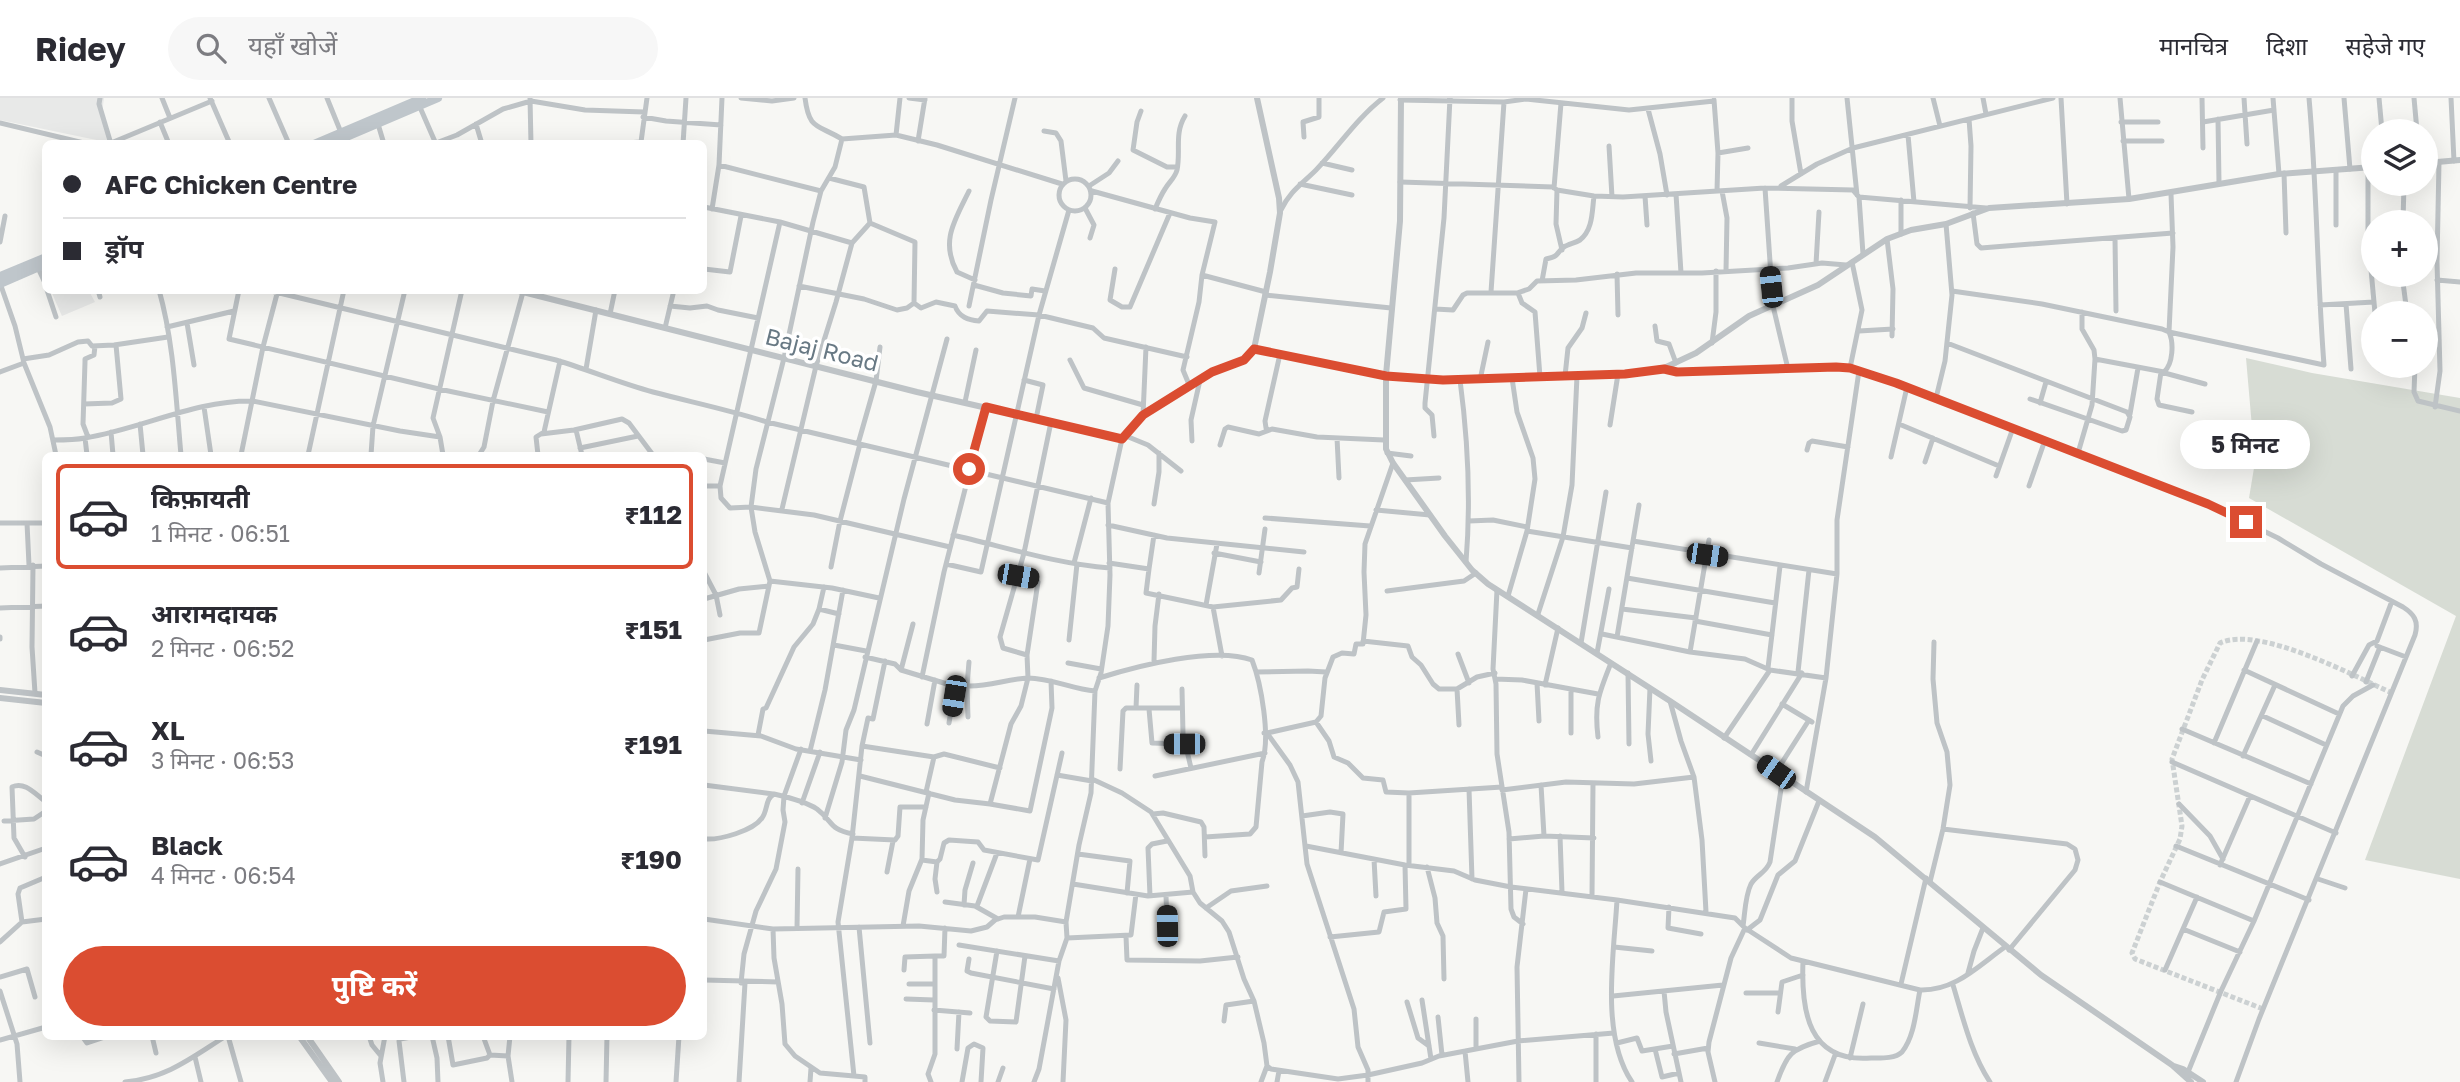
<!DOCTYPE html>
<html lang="hi">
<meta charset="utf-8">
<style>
:root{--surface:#fff;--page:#f7f7f7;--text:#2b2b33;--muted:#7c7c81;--line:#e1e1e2;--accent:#db4d31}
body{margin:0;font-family:"Golos Text","Noto Sans Devanagari",sans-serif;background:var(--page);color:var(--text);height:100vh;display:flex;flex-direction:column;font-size:26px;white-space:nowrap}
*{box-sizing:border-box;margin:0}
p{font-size:23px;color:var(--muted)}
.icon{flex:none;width:38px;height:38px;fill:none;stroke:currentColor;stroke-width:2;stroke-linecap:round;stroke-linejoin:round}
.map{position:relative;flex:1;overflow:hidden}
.panel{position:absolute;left:42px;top:354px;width:665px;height:588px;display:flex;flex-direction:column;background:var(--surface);border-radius:10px;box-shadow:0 7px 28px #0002}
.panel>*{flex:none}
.banner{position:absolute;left:42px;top:42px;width:665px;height:154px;border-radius:10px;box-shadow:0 7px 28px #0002;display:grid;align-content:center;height:154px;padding:0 21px;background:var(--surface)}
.controls{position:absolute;left:2361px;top:21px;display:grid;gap:14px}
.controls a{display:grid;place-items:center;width:77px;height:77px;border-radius:50%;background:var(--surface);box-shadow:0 7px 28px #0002;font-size:35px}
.end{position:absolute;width:32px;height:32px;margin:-16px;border:9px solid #db4d31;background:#fff;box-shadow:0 0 0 4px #fff}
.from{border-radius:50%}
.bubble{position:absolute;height:49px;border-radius:24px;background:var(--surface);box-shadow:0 7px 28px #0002;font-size:23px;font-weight:700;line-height:49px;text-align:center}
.car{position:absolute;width:21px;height:42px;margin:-21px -10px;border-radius:9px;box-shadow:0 0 5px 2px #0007;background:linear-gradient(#222 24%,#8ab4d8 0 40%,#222 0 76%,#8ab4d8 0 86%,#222 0)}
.banner b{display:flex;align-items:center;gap:24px;height:66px;font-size:26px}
.banner b+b{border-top:2px solid var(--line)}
.banner i{width:18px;height:18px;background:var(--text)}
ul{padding:12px 0 0;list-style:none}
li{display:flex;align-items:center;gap:21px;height:105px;margin:0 14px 10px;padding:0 7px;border:4px solid transparent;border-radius:10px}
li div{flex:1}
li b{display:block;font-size:26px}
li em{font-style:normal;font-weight:700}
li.current{border-color:var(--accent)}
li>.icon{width:63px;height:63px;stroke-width:1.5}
.action{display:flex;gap:14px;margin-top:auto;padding:14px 21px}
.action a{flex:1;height:80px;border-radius:42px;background:var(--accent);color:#fff;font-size:28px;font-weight:700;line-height:80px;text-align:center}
header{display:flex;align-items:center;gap:42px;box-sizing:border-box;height:98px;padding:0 35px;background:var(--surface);border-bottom:2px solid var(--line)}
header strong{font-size:33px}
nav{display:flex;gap:38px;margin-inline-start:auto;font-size:24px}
.search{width:490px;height:63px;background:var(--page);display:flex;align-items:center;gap:18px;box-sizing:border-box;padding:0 24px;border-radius:38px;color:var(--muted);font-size:26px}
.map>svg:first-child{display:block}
.built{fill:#e8e9e8}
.green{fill:#d7dcd4}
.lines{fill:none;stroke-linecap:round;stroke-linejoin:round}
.minor-tunnel{stroke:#ccd1d2;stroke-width:5;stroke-dasharray:5 2.5;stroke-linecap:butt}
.minor{stroke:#bec3c6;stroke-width:5}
.tertiary{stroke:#bec3c6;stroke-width:6}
.primary{stroke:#bfc6cb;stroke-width:8}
.route{stroke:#db4d31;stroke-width:9}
.labels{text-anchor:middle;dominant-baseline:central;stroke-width:7;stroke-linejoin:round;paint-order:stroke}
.street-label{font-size:23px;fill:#687984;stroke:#fff}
</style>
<header>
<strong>Ridey</strong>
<div class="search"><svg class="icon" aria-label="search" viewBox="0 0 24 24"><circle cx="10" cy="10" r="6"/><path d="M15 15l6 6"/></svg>यहाँ खोजें</div>
<nav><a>मानचित्र</a><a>दिशा</a><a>सहेजे गए</a></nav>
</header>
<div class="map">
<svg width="2460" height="984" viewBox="0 0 2460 984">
<rect width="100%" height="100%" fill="#f7f7f4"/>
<!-- built -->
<path class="built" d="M0,0H104L102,15L111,45L0,22Z
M51,193H89L95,204L62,218Z"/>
<!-- green -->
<path class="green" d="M2246,260L2312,275L2460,300V781L2365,762L2456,518L2249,400L2255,364Z"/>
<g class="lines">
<!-- minor-tunnel -->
<path class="minor-tunnel" d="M2263,911L2135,861L2132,855L2160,784L2180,741L2182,728L2172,661L2202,582L2220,545C2259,527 2354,578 2392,595"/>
<!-- minor -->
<path class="minor" d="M100,0L99,6L111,46
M162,0L170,20
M210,0L230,46
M269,0L289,46
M327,0L342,37
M530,0L531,46
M741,0L772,3L794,0
M805,0C809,32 817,26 842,41
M909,0L925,2
M1792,0V23L1801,76
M1847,0L1857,97
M1933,0L1940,28
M1983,0L1986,16
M2061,0L2067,106
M2120,0L2129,101
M2202,0L2203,50
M2244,0L2247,46
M2273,0L2279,76
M2344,0L2350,71
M2379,0L2382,33
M2414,0L2417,33
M2451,0L2454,63
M1400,2L1504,4L1526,1L1629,12L1714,3
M1714,2L1718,55L1717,93
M419,7L436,46
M1648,11L1660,56L1667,97
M1141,13L1137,24L1133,52L1167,69H1177
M643,19L666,23L721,27
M1969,21L1971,48L1970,110
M2218,21L2219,85
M160,24L169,46
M2121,24H2158
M2203,24L2274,12
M0,25L88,46
M378,26L384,46
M476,26L482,46
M1044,33L1056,35L1061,43L1066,83
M896,37L900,0
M1908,37L1914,104
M1304,39L1303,24L1319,19V0
M918,43L925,0
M2123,43H2162
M111,45L212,3
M436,45L457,37L503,11L531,3L585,12L644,14
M563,46H591
M612,46L641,44L647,0
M683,46L686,0
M1609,48L1612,99
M1718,55L1748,50
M1322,65L1352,72
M719,67L821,93
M2368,69V139L2375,215
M2284,75L2286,135
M829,80L864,89L870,125
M1059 97a16 16 0 1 1 32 0a16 16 0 1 1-32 0Z
M1400,84L1553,89L1557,92L1594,98L1623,99L1765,90L1853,92L1859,99
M1300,86L1352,97
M1089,88L1109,75L1118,63
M1781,88L1817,66L1853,50L2053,0
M1554,90L1561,5
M1765,90L1773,208L1788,271
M1557,92L1556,126L1562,152
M969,93C955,122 940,143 957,174L975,182
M1092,93L1190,120L1215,124L1202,177L1266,194
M1722,93L1727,120L1726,173
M1676,96L1681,175
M2171,96L2173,149L2169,234L2324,267C2317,178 2317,89 2309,0
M1645,98L1647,127
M704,109L780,124L852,145L836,204L816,268L782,411
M1085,110L1094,127L1090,140
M712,111L719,67L722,0
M1155,111C1158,104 1161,97 1165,91C1169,84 1175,80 1177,72C1181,53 1174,36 1185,18
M1281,112C1290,93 1302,86 1316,72C1339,48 1357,20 1383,0
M1973,115L1977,146L1981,150L2173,135
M780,124L720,388L721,400L730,410L751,409L814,417L950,449
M2403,124L2404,86
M2336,127V72
M1901,136V102
M2115,140L2116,213
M1887,141L1893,191L1892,238
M0,144L5,118
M852,145L870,125L915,144L914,205L921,210L936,204L955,208C959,219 968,222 979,223L987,213L1039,217L1093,230L1104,240L1187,259
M1863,156L1859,99L1986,110
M1816,166L1819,114
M38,170L46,187
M704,171L730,174L741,118
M1115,171L1110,202L1122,209H1130L1170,115
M1617,176L1618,217
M2402,177L2407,215
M2437,182L2460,184
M1542,183L1546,161C1560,158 1555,156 1564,149C1568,146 1575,145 1580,142C1593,132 1592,113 1594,98
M974,187L1003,195L1031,198L1032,191L1045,193
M799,188L864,201L897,212L907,210L914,205
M47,192L56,219
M98,192L100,199
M159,192C174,245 176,303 181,357
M239,192L229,241L439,291L548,314
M267,192L556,262C589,272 620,285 653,294C691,304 730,312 767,324L1108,405
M1952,193L2042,206L2162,231L2169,234C2174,245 2173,266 2164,274L2095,261
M1491,194L1504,4
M1518,195L1522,205L1535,214L1540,279
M1265,197L1391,210
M2346,206L2351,271
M2320,207L2374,204
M670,208L690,210L707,208L718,212L758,220
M969,208L991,102L1015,0
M1435,211L1453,212L1463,197L1467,195H1517L1529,191L1537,183L1576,182L1636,175H1702L1788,170L1822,165L1846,167
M610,216L615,192
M187,225L194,267
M1655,228L1657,243L1669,246L1676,265
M167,229L234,213
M665,230L674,192
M1859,233L1893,231
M1712,245L1716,214V173
M1947,245L2127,314L2130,319L2126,332L2122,333L2030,301
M23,261L49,257L78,244L88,243L92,248L114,247L168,239
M1070,262L1084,290L1143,307
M24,265L50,329L56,357
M2380,268V272
M2415,268L2414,294L2418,303L2460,313
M1664,270L1677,274L1836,269L1850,270L1896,284L2208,406L2278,440L2321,466L2403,509C2414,516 2419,523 2415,537L2259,921L2236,984
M1850,270L1862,212L1852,164
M586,271L596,212
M0,274L24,265L15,228L0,185
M1565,278L1568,250L1582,230L1586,215
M1024,282L1043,287L1036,321
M1460,282C1468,342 1471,403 1466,464
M1480,282L1488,244
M1190,289L1183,272L1199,204L1202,177
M1936,300L1945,263L1952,197L1946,126
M965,304L976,252
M2040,305L2046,284
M84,306L112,305L121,301L116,247
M204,309L211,357
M2435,309L2440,273L2437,164L2439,64
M2192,314L2159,307L2157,301L2161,274L2205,286
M2130,316L2138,270
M1143,317L1146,249
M140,326L143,357
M1899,326L1999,368
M1610,327L1618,276
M576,332L582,357
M1269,332L1266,330L1265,323L1280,256
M111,334L113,357
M541,336L574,332L622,321L629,325L653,357
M1126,338L1148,347L1181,373
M1434,338L1432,317L1425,310V305L1444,120L1450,0
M88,339L83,326L85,264V261L94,257L95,248
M85,340L87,357
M1337,340L1339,380
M53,342C63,342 75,342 85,340C142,331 195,302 253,303L400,333L440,339
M1192,343L1191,322L1200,282
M858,346L876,283L880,249
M1220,347L1225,331L1228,329L1259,336L1272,331L1317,339L1384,342
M580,350L638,338
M1807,352L1809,345L1812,343L1848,349
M1387,355L1411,358
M2078,355L2092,307L2095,261L2094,252L2082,231V214
M241,357L263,249L278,192
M308,357L344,192
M371,357L373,328L405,192
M443,357L440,339L433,320L462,192
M479,357L484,349L493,303L523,194
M538,357L536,339L544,334L560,263
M1891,359L1907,289
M704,361L725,365
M1925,364L1933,340
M1996,378L2013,330
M1405,382L1439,380
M704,388H720
M2029,388L2045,342
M1154,406L1159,374V355
M1376,412L1430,417
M1265,420L1370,428
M1469,423L1493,422L1527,429
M0,425H46
M27,425L29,467
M1108,427L1167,440L1304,454
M1527,433L1632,450
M953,437C1005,449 1057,466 1110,470
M1633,443L1837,476
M1214,455L1261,464
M1074,465L1091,400
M1109,465L1149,471L1146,495L1213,509L1222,558
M946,466L981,474L1039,217L1069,112
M33,467L32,549L35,595
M831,469L840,423L860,346
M0,470L46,468
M1149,471L1154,437
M704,474L716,497L720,517
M1259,475L1265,431
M1018,478L1036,481L1038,484L1027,557
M1627,480L1775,505
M770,483L832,490L879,500
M1497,492L1493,571L1496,586L1497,656L1509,734L1511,811L1514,819L1523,826
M1387,493L1464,483L1476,475
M1508,498L1527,433L1535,381L1533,360L1517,314L1512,280
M704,501L739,491L769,488
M1206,507L1217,446
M1213,509L1281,502L1292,490L1297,489L1299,471
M0,510L46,508
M819,511L824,489
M1622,511L1696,520
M1538,516L1563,439L1572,387L1577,278
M1695,523L1772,537
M1602,536L1690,554L1745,561L1770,572L1826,580
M0,539V541
M1617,539L1639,407
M704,542L740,535H759L770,483L755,434L751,409L756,371L784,260L813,124L821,93L835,69L842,41L896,37L937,47L1062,86
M1069,542L1077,466
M1363,543L1408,548L1412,559L1421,567L1433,586L1439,591H1457L1477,579L1495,575
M1581,545L1606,394
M834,547L866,553
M2377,548L2406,559
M1690,554L1709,442
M1597,555L1609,491
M1458,556L1469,585
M865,559L895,566L901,572L957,589L967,588L969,564
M1154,563L1155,528L1159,496
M1068,565L1101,571
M1768,570L1780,468
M901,572L913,526
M2244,572L2339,616
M1256,574L1308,573L1326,574
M1798,574L1809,472
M1628,575L1629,646
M2352,578L2369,547L2377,543L2392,503
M922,579L944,474L986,309
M1099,580C1137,568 1214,548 1252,562C1261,585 1271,640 1262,664L1256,729L1250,736L1205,739
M1495,581L1522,582L1598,596
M2366,584L2380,549
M1537,585L1539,623
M1137,587L1136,610H1182
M1545,587L1558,530
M1650,590L1648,636L1651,663
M1182,591L1183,636L1191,670
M1457,591L1459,627
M1571,592V635
M1670,603L1681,643L1694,679L1702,742L1706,814
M1782,606L1812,624
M1149,611L1152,645L1184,646
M2263,618L2326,647
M968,619L967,588C988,589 1007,581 1028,580C1051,580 1072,591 1095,593
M1316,624L1321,618L1325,580L1333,559L1342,555L1354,556L1356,546H1363L1366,517L1364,474L1365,446L1393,365
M949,625L955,588
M927,626L935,582
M2182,631L2311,686
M704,633L761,638L796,651L861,662
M1264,635H1267L1290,667L1298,684L1307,766L1354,911L1358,949L1368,972V984
M1267,635L1316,624L1329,643L1334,659L1348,665L1363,680L1383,682L1386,694L1409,695V767
M758,637L763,611L766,610L794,549L813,526L819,511L839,516
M1598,639C1594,606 1599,595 1611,565
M1724,640L1770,572
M2214,645L2257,543
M862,648L934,659L926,694
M810,653L825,592L843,492
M37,654L46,658
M1751,657L1802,575
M2243,658L2275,587
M934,659L944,656L1000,670
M2172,664L2336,735
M1120,671L1123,613L1126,610H1136
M1776,674L1809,622
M1057,677L1092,683
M860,678L955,702L990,706L1011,626L1021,608L1028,580L1027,557L1003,550L1000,539L1024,455L1051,324
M1155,678L1265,655
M1092,681L1122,695L1151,714L1190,778L1193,794L1200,805L1222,823L1229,834L1244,881L1254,903L1264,945L1267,968L1271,971L1338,981L1368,977L1422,965L1439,958L1518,943L1614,935
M704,687L773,696
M1469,691L1472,781
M1502,692L1566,684L1634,686L1694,679
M1806,694L1826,580L1837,476V422L1859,273
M1409,695L1502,689
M802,705L820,654
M990,706L1030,713L1052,610L1051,583
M2179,706L2210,738L2223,761
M1153,716L1163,715L1201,724L1204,729L1205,758
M1302,718L1330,714L1343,716L1341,755
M825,720L842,664L846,632L854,612L904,401L947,241
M4,723L34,721L46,713
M704,729V748
M1943,731L2067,746L2075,751L2078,762L2075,772L2009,852
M1544,738L1594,740
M1560,738L1562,794
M852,740L895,742L898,738L900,709H926
M705,741C720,742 753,733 762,720C768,712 765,701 774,696C787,699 805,703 817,711C834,724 828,731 853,736
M1509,741L1544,738L1541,687
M1306,748L1405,767L1454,773L1475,782L1511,789L1617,802L1735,820L1745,830L1791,860L1920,892C1916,911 1915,938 1902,954C1895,961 1880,960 1871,960C1808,965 1801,913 1803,863
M2176,748L2309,802
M1078,756L1130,763L1127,795
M25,759L14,740L12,689C25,683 35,696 46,704
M1374,761L1376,798
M922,762L937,764L940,761L944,745L949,742L978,744L984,752L1038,762L1062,655
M937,764L935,781L937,794
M0,766L46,750
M2220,767L2250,698
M1427,769L1435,800L1437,825L1443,838L1444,881
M887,774L893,743
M2318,781L2345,790
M1930,784L1943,731L1950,687L1947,654L1937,625L1933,581L1934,544
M2160,784L2254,823
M1073,786L1148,798L1193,794
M1166,797L1167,828
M1150,798L1148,750L1152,746L1167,743
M1592,798L1593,685
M1617,802C1614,856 1600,937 1632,984
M945,804L975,808L998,821
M964,807L965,792L973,765
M977,808L997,755
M1669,809L1668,830L1701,836
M1206,810L1231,793L1267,788
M1018,819L1030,761
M704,821L773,831L919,828L971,833L987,829L995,822L1004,819H1035L1066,824
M22,824L46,821
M903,828L909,793L922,761L923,722L929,695
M1743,828C1745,815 1745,798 1751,786C1756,777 1766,775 1770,764L1783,678
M859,829L870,945
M797,830L798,771
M773,831L774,860L782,906L785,946L795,958L820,975L854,978
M2183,831L2240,854
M1747,832L1760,822L1778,777L1795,763L1819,703
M1126,838L1127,862L1200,863L1238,859
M1330,839L1379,834L1384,814L1406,811L1405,767
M1067,840L1131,837L1136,796
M0,844L22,824L18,796L20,790L46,779
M959,847L1059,863
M1614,849L1652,853
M997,853L986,919L990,923L1016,924L1025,858
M969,861L967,873L971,875L1054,891
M904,872L905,859L935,858
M2165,872L2197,799
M1968,875L1974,853L1983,830
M0,879L27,871L35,899
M1058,880L1066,922L1063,984
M704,882L778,884
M741,885L744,856L756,813L776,771L785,724L783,712L784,698L801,651
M909,886H934
M1901,886L1926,780
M1953,887C1963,920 1971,955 1990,984
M1920,892C1955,893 1978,868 2005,849
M0,893L17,946L20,984
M1664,893L1666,914L1681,984
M1746,895H1780
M1613,898L1723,887
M906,901L934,902
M1422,902L1431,961
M1407,904L1418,940L1429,948
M934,912L970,915
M1778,914L1782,884L1803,877
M1438,919L1442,957
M1224,923L1226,907L1254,903
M1596,936V984
M82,938L87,945L108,938
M152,938L156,955
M228,938L241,984
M369,938L372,947L381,958
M432,938L437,960L438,984
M448,938L453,967L487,960L490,957
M483,938L490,957L508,958
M510,938L508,958L512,984
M0,942L46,929
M1617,945L1637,940L1642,953L1673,948
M1759,945L1795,951
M957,951L959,914
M1476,951V921
M1655,951L1662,979L1679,975
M1465,953L1468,984
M1674,956L1708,950
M195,959L201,984
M1850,960L1863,906
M2188,974L2221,893L2254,823L2343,608L2353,598L2373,587
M125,984C167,980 191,960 226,938
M383,984L380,965L385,938
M404,984L399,943L400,941L417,938
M568,984L569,938
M606,984L607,938
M676,984L679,938
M739,984L745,885
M810,984L811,970
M865,984V979L854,978L838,824L852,740L862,648L868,620L873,621L885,563
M931,984L928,976L935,956V858H944L945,830
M962,984L968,950L974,946L983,950L981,984
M998,984L1003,970
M1034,984L1039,971L1059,863L1067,840L1066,824L1079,747L1091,695L1095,593L1101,575L1108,528L1110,477L1108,405L1122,341
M1261,984L1267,968
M1277,984L1279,973
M1519,984L1517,869L1526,791
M1715,984L1708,954L1709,944L1731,860L1745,830
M1777,984C1787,956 1791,951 1820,943
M1825,984L1835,957"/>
<!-- tertiary -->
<path class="tertiary" d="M1401,0L1400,123L1386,277V351L1393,365L1445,438L1472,472L1488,486L1670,603L1875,739L2041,877L2172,967L2191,984
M2426,65L2460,62
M515,192L917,294L1122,341L1143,317L1212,274L1244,262L1254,251L1270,174L1280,115L1279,100L1257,0
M1254,251L1386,277L1443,282L1625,276L1664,270L1696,255L1749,218L1818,187L1887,141L1911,132L1946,126L1989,110L2129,101L2279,76L2373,69
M0,592L46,597
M0,600L46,605
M299,938L332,984
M307,938L339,984
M2174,968L2183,971L2203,984"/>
<!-- primary -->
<path class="primary" d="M314,46L422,0
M330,46L438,0
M0,178L46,159
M0,186L46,166"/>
</g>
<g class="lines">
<!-- route -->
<path class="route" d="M969,371L986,309L1122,341L1143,317L1212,274L1244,262L1254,251L1386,278L1443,282L1625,276L1664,271L1677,274L1836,269L1850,270L1896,285L2208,406L2246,424"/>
</g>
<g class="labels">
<!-- street labels -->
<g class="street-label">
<text transform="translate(822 251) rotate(14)">Bajaj Road</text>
</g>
</g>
</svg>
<div class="controls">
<a><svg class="icon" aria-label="layers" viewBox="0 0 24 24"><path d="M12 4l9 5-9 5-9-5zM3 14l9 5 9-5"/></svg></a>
<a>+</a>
<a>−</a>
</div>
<i class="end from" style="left:969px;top:371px"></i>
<i class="end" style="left:2246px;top:424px"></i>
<div class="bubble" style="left:2180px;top:322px;width:130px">5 मिनट</div>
<i class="car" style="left:1771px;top:189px;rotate:354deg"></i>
<i class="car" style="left:1707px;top:457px;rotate:98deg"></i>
<i class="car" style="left:1018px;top:478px;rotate:100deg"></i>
<i class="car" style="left:954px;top:598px;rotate:189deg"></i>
<i class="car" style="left:1184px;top:646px;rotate:270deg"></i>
<i class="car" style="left:1776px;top:674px;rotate:305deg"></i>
<i class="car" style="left:1167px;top:828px;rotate:359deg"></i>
<div class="banner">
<b><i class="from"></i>AFC Chicken Centre</b>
<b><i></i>ड्रॉप</b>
</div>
<section class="panel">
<ul>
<li class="current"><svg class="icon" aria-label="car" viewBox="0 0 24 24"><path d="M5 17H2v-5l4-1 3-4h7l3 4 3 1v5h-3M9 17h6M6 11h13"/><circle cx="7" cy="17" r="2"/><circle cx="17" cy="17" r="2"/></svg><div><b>किफ़ायती</b><p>1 मिनट · 06:51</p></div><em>₹112</em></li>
<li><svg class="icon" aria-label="car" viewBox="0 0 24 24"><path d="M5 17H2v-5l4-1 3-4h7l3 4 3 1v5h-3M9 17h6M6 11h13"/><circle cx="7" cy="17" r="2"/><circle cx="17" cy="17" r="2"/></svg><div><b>आरामदायक</b><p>2 मिनट · 06:52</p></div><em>₹151</em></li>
<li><svg class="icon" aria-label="car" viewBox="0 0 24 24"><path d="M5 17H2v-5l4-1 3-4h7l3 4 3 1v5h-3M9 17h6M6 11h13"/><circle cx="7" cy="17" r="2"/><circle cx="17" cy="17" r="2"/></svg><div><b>XL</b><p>3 मिनट · 06:53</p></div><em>₹191</em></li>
<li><svg class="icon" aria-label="car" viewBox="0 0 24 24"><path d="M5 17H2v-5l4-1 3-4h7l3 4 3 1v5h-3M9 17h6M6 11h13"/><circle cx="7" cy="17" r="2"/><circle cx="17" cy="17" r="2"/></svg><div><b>Black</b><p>4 मिनट · 06:54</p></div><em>₹190</em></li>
</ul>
<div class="action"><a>पुष्टि करें</a></div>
</section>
</div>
